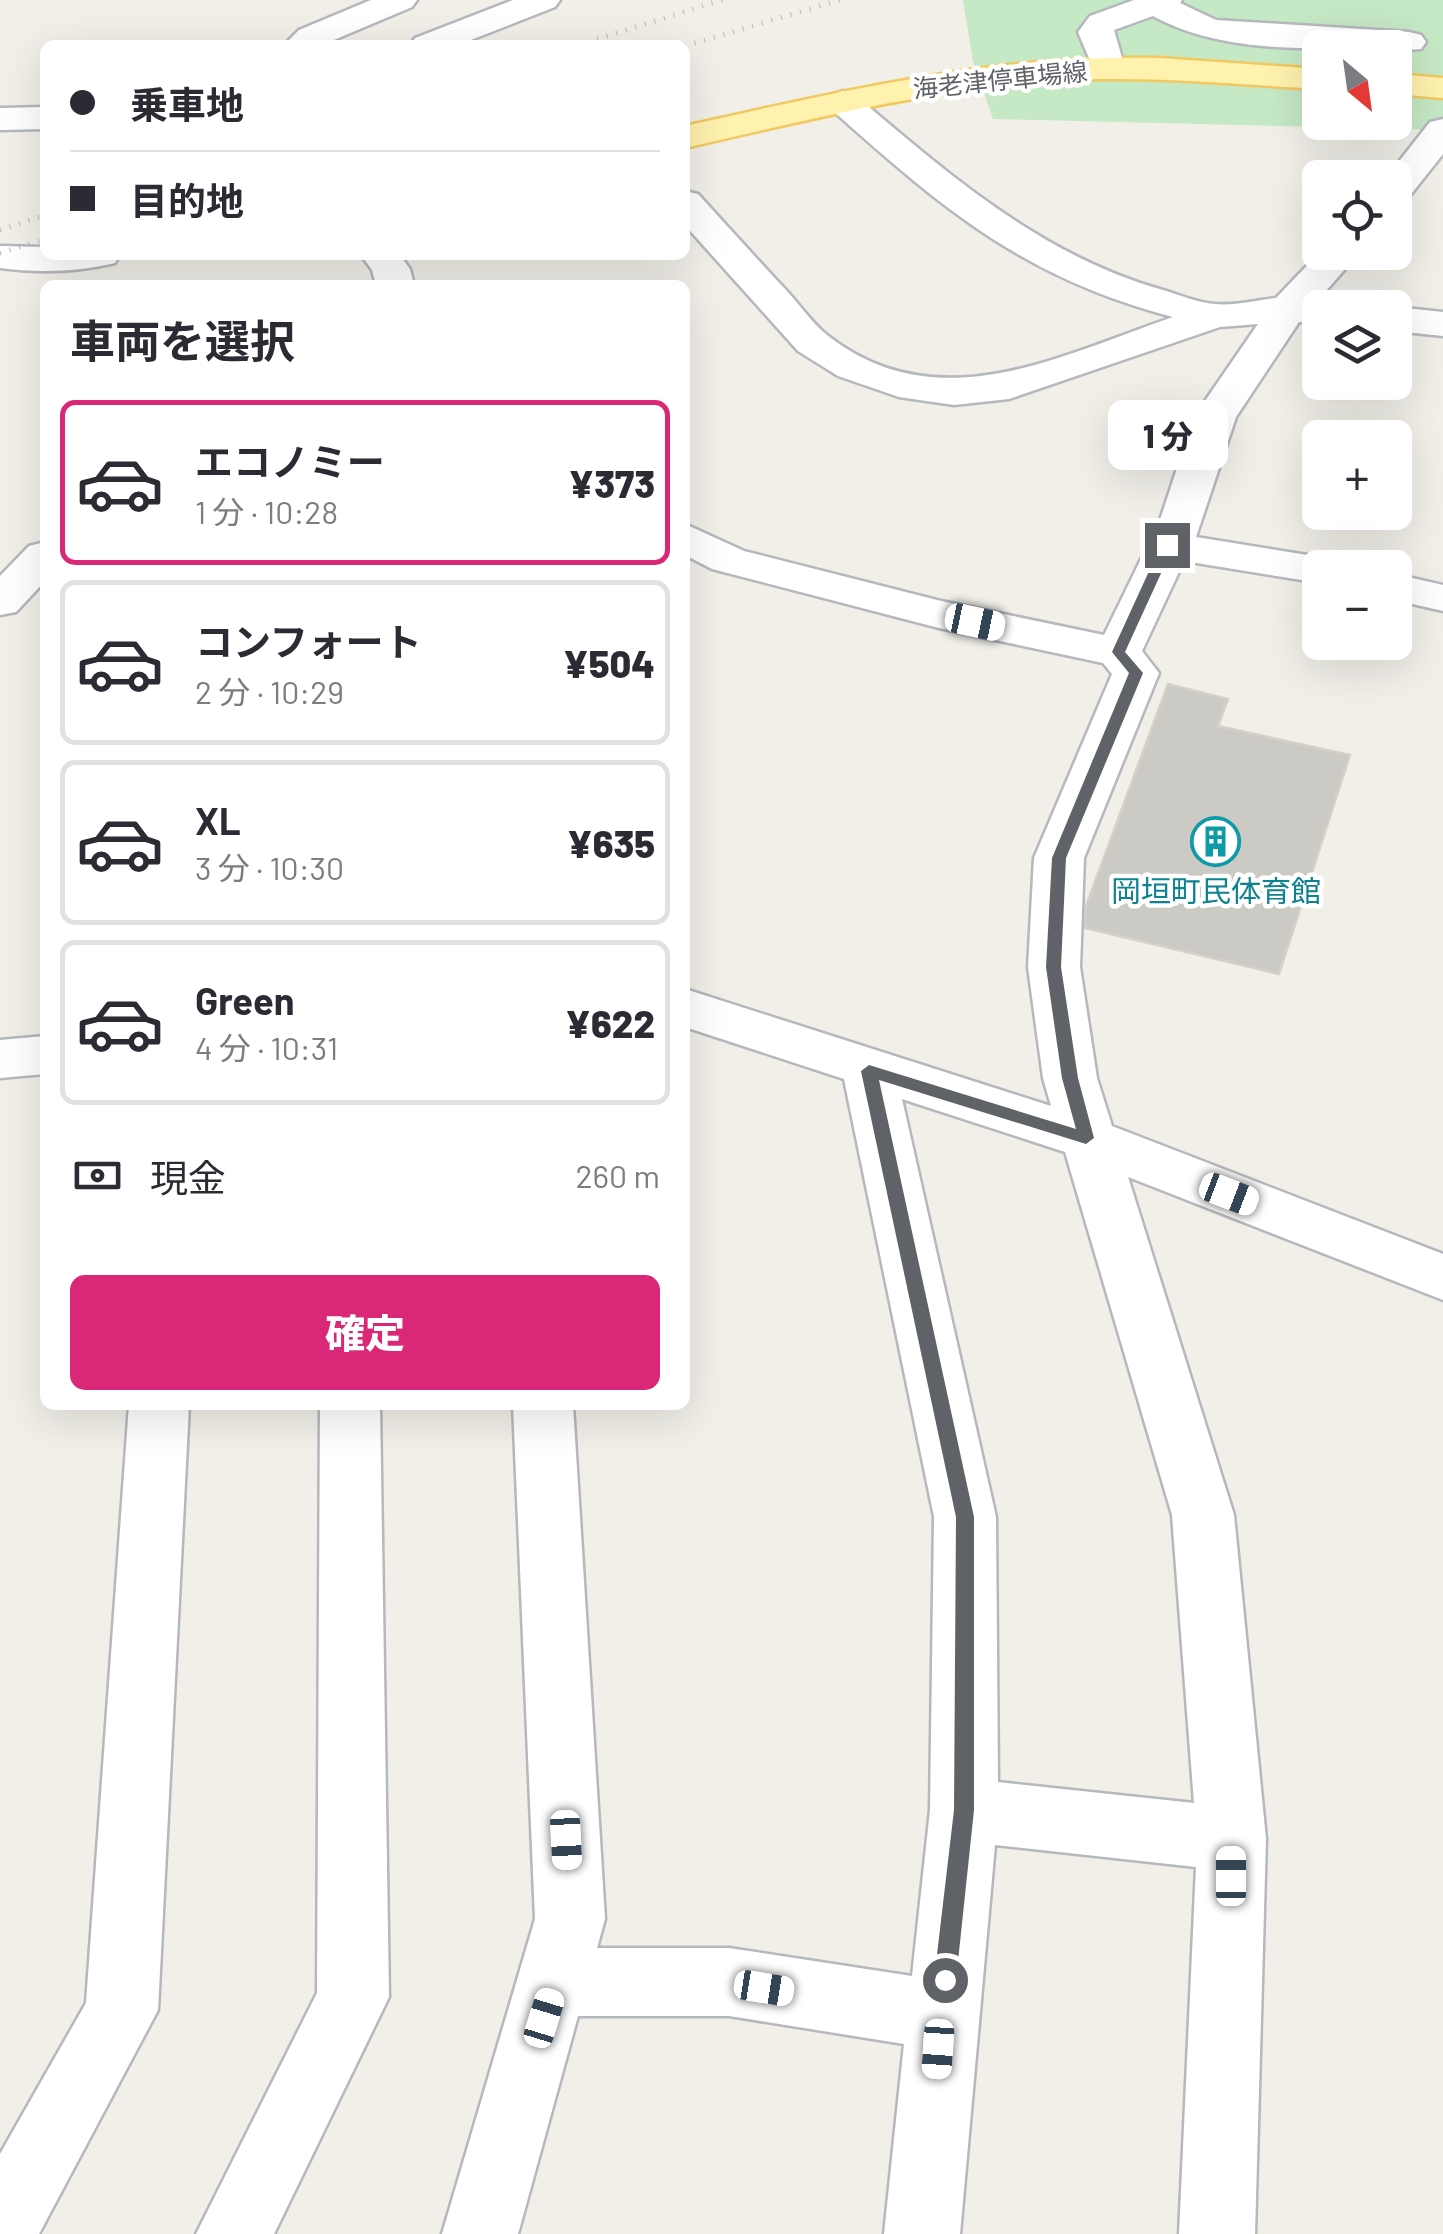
<!DOCTYPE html>
<html lang="ja">
<meta charset="utf-8">
<style>
:root{--surface:#fff;--page:#f7f7f7;--text:#2b2b33;--muted:#7c7c81;--line:#e1e1e2;--accent:#db2777}
body{margin:0;font-family:Barlow,"Noto Sans JP",sans-serif;background:var(--page);color:var(--text);height:100vh;display:flex;flex-direction:column;font-size:38px;white-space:nowrap}
*{box-sizing:border-box;margin:0}
p{font-size:32px;color:var(--muted)}
.icon{flex:none;width:55px;height:55px;fill:none;stroke:currentColor;stroke-width:2;stroke-linecap:round;stroke-linejoin:round}
.map{position:relative;flex:1;overflow:hidden}
.sheet{position:absolute;left:40px;top:280px;width:650px;height:1130px;display:flex;flex-direction:column;background:var(--surface);border-radius:15px;box-shadow:0 10px 40px #0002}
.sheet>*{flex:none}
.top-card{position:absolute;left:40px;top:40px;width:650px;height:220px;border-radius:15px;box-shadow:0 10px 40px #0002;display:grid;align-content:center;height:220px;padding:0 30px;background:var(--surface)}
.needle{width:65px;rotate:151deg}
.tools{position:absolute;left:1302px;top:30px;display:grid;gap:20px}
.tools a{display:grid;place-items:center;width:110px;height:110px;border-radius:15px;background:var(--surface);box-shadow:0 10px 40px #0002;font-size:50px}
.end{position:absolute;width:45px;height:45px;margin:-22px;border:12px solid #5f6368;background:#fff;box-shadow:0 0 0 5px #fff}
.from{border-radius:50%}
.bubble{position:absolute;height:70px;border-radius:15px;background:var(--surface);box-shadow:0 10px 40px #0002;font-size:32px;font-weight:800;line-height:70px;text-align:center}
.car{position:absolute;width:30px;height:60px;margin:-30px -15px;border-radius:12px;box-shadow:0 0 8px 2px #0007;background:linear-gradient(#fff 24%,#345 0 40%,#fff 0 76%,#345 0 86%,#fff 0)}
.top-card b{display:flex;align-items:center;gap:35px;height:95px;font-size:38px}
.top-card b+b{border-top:2px solid var(--line)}
.top-card i{width:25px;height:25px;background:var(--text)}
ul{padding:0;list-style:none}
li{display:flex;align-items:center;gap:30px;height:165px;margin:0 20px 15px;padding:0 10px;border:5px solid var(--line);border-radius:15px}
li div{flex:1}
li b{display:block;font-size:38px}
li em{font-style:normal;font-weight:800}
li.on{border-color:var(--accent)}
li>.icon{width:90px;height:90px;stroke-width:1.5}
h2{padding:0 30px;font-size:45px;line-height:120px}
.pay{display:flex;align-items:center;gap:25px;height:110px;padding:0 30px;font-size:38px}
.pay p{margin-inline-start:auto}
.button{display:flex;gap:20px;margin-top:auto;padding:20px 30px}
.button a{flex:1;height:115px;border-radius:15px;background:var(--accent);color:#fff;font-size:40px;font-weight:800;line-height:115px;text-align:center}
.map>svg:first-child{display:block}
.green{fill:#c5e8c5;fill-rule:evenodd}
.building{fill:#cccac5;stroke:#d6d1c6;stroke-width:2.5}
.lines{fill:none;stroke-linecap:round;stroke-linejoin:round}
.minor-casing{stroke:#b5b8bc;stroke-width:5}
.major-casing{stroke:#f2c960;stroke-width:5}
.minor{fill:#fff;fill-rule:evenodd}
.major{fill:#fff2af;fill-rule:evenodd}
.rail{stroke:#b6b7b8;stroke-width:5;stroke-dasharray:1 9;stroke-linecap:butt}
.route{fill:#5f6368}
.labels{text-anchor:middle;dominant-baseline:central;stroke-width:9;stroke-linejoin:round;paint-order:stroke}
.far-street-label{font-size:25px;fill:#5f6368;stroke:#fff}
.culture-label{font-size:30px;fill:#0d838f;stroke:#fff}
</style>
<div class="map">
<svg width="1443" height="2234" viewBox="0 0 1443 2234">
<rect width="100%" height="100%" fill="#f1efe8"/>
<!-- green -->
<path class="green" d="M963,0H1443V130L993,119L973,61ZM1320,48H1395V122H1320Z"/>
<!-- building -->
<path class="building" d="M1168,684L1228,699L1218,726L1350,755L1279,974L1085,928L1086,906Z"/>
<g class="lines">
<defs>
<path id="minor" d="M371,0H417L412,7L322,45H284L299,30Z
M513,0H560L555,7L458,45H410L415,38Z
M1134,0H1182L1180,3L1216,20L1409,32L1421,35L1426,42L1421,49L1395,51V48C1316,48 1224,55 1153,16L1114,30L1125,68L1120,75L1108,78L1096,75L1078,32L1090,16Z
M843,91L855,95C949,175 1042,256 1163,290C1180,295 1198,303 1215,304C1235,306 1257,300 1276,298L1320,252H1360L1318,300L1337,308H1320V324L1299,322L1236,417L1196,537L1320,557L1336,561L1340,568H1320V583L1184,561L1142,651L1159,673L1084,858L1080,967L1097,1078L1112,1126L1443,1254V1300L1128,1177L1234,1515L1266,1839L1255,2234H1179L1196,1867L995,1845L960,2234H884L904,2044L729,2016H578L518,2234H442L535,1919L513,1405H573L605,1919L597,1948H729L912,1976L930,1810L934,1517L844,1079L685,1027V989L1051,1106L1043,1078L1028,967L1034,858L1112,674L1103,663L939,628L712,569L685,555V524L744,551L941,601L1104,635L1160,520L1194,417L1258,324L1220,327L1009,399L954,405L899,397L838,376L798,351L685,225V191L698,194C727,226 756,258 786,290C799,304 812,323 827,335C937,422 1059,356 1173,317C1024,278 943,209 831,109L825,102L831,95ZM902,1099L1065,1152L1172,1515L1194,1803L998,1782L996,1517Z
M45,107V129L0,130V108Z
M1443,119V154L1408,198L1395,201V178H1386L1430,122Z
M0,246L45,247V255H120L115,263C78,272 37,273 0,268Z
M361,255H400L410,269L414,285H376L372,270Z
M1395,307L1443,312V336L1395,331Z
M45,542V581L16,612L0,615V576L29,546Z
M1395,574L1443,585V611L1395,600Z
M45,1036V1074L0,1078V1040Z
M129,1405H189L158,2010L39,2234H0V2154L86,2003Z
M320,1405H380L389,1997L274,2234H196L317,1993Z"/>
<path id="major" d="M1159,58L1320,69V89C1231,84 1142,75 1053,81C928,90 806,120 685,148V126C842,91 998,54 1159,58Z
M1395,74L1443,78V98L1395,94Z"/>
</defs>
<!-- minor casing -->
<use href="#minor" class="minor-casing"/>
<!-- major casing -->
<use href="#major" class="major-casing"/>
<!-- minor -->
<use href="#minor" class="minor"/>
<!-- major -->
<use href="#major" class="major"/>
<!-- rail -->
<path class="rail" d="M578,45L722,0
M685,46L840,0
M0,230L45,215
M0,253L45,239"/>
</g>
<!-- route -->
<path class="route" d="M1167,541L1174,545L1125,652L1143,673L1066,858L1061,967L1078,1078L1094,1138L1086,1144L879,1080L974,1517V1810L956,1980L953,1988L945,1991L937,1988L934,1980L954,1810L956,1517L861,1071L869,1065L1076,1129L1062,1078L1046,967L1052,858L1129,673L1112,652L1161,545Z"/>
<!-- icons -->
<defs>
<symbol id="building-ring" viewBox="-11 -11 22 22"><circle r="9.5" fill="#fff" stroke="#0f9aa8" stroke-width="1.5"/><path d="M-4-6H4V6H1V3H-1V6H-4ZM-2.5-4.3h1.7v1.8h-1.7ZM.8-4.3h1.7v1.8H.8ZM-2.5-1h1.7V.8h-1.7ZM.8-1h1.7V.8H.8Z" fill="#0f9aa8"/></symbol>
</defs>
<g fill-rule="evenodd">
<use href="#building-ring" x="1188" y="814" width="55" height="55"/>
</g>
<g class="labels">
<!-- far-street labels -->
<g class="far-street-label">
<text transform="translate(1000 79) rotate(-6)">海老津停車場線</text>
</g>
<!-- culture labels -->
<g class="culture-label">
<text x="1216" y="890">岡垣町民体育館</text>
</g>
</g>
</svg>
<div class="tools">
<a><svg class="needle" viewBox="-14 -14 28 28"><path d="M0-13l5 13h-10z" fill="#e53935"/><path d="M0 13l5-13h-10z" fill="#7c7c81"/></svg></a>
<a><svg class="icon" aria-label="locate" viewBox="0 0 24 24"><circle cx="12" cy="12" r="6"/><path d="M12 2v4M12 18v4M2 12h4M18 12h4"/></svg></a>
<a><svg class="icon" aria-label="layers" viewBox="0 0 24 24"><path d="M12 4l9 5-9 5-9-5zM3 14l9 5 9-5"/></svg></a>
<a>+</a>
<a>−</a>
</div>
<i class="end from" style="left:945px;top:1980px"></i>
<i class="end" style="left:1167px;top:545px"></i>
<div class="bubble" style="left:1108px;top:400px;width:120px">1 分</div>
<i class="car" style="left:975px;top:622px;rotate:102deg"></i>
<i class="car" style="left:1229px;top:1194px;rotate:111deg"></i>
<i class="car" style="left:566px;top:1840px;rotate:177deg"></i>
<i class="car" style="left:1231px;top:1876px;rotate:0deg"></i>
<i class="car" style="left:764px;top:1988px;rotate:99deg"></i>
<i class="car" style="left:544px;top:2018px;rotate:17deg"></i>
<i class="car" style="left:938px;top:2049px;rotate:184deg"></i>
<div class="top-card">
<b><i class="from"></i>乗車地</b>
<b><i></i>目的地</b>
</div>
<section class="sheet">
<h2>車両を選択</h2>
<ul>
<li class="on"><svg class="icon" aria-label="car" viewBox="0 0 24 24"><path d="M5 17H2v-5l4-1 3-4h7l3 4 3 1v5h-3M9 17h6M6 11h13"/><circle cx="7" cy="17" r="2"/><circle cx="17" cy="17" r="2"/></svg><div><b>エコノミー</b><p>1 分 · 10:28</p></div><em>¥373</em></li>
<li><svg class="icon" aria-label="car" viewBox="0 0 24 24"><path d="M5 17H2v-5l4-1 3-4h7l3 4 3 1v5h-3M9 17h6M6 11h13"/><circle cx="7" cy="17" r="2"/><circle cx="17" cy="17" r="2"/></svg><div><b>コンフォート</b><p>2 分 · 10:29</p></div><em>¥504</em></li>
<li><svg class="icon" aria-label="car" viewBox="0 0 24 24"><path d="M5 17H2v-5l4-1 3-4h7l3 4 3 1v5h-3M9 17h6M6 11h13"/><circle cx="7" cy="17" r="2"/><circle cx="17" cy="17" r="2"/></svg><div><b>XL</b><p>3 分 · 10:30</p></div><em>¥635</em></li>
<li><svg class="icon" aria-label="car" viewBox="0 0 24 24"><path d="M5 17H2v-5l4-1 3-4h7l3 4 3 1v5h-3M9 17h6M6 11h13"/><circle cx="7" cy="17" r="2"/><circle cx="17" cy="17" r="2"/></svg><div><b>Green</b><p>4 分 · 10:31</p></div><em>¥622</em></li>
</ul>
<div class="pay"><svg class="icon" aria-label="cash" viewBox="0 0 24 24"><path d="M3 7h18v10H3z"/><circle cx="12" cy="12" r="2"/></svg>現金<p>260 m</p></div>
<div class="button"><a>確定</a></div>
</section>
</div>
